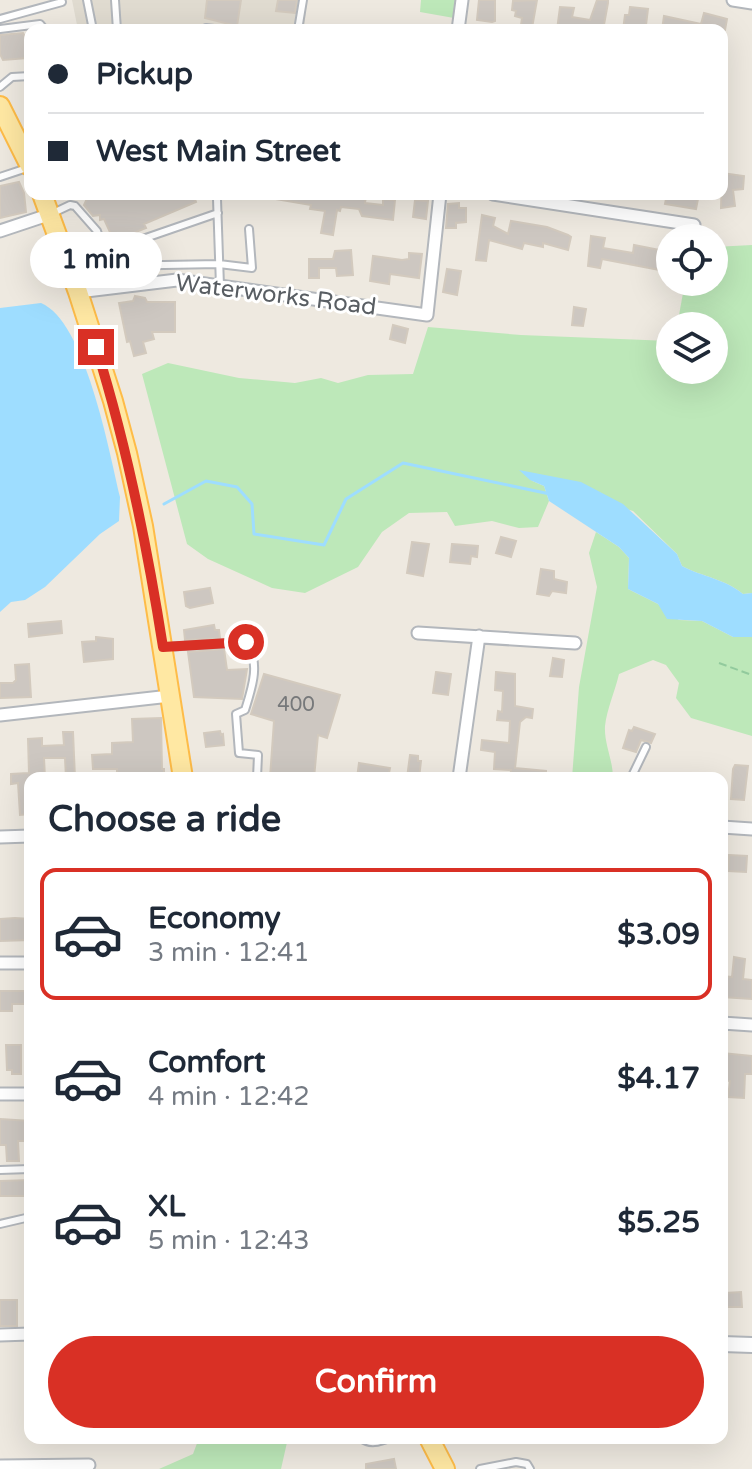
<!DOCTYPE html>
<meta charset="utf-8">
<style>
:root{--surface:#fff;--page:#f6f6f7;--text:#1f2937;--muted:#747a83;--line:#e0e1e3;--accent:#d93025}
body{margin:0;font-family:"Varela Round",sans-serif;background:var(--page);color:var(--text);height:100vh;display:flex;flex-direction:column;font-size:30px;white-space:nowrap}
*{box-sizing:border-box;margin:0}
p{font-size:26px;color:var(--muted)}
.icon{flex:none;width:44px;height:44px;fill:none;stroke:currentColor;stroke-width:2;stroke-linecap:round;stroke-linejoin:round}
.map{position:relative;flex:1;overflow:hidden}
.drawer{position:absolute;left:24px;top:772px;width:704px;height:672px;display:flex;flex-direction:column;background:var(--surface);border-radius:16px;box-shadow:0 8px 32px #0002}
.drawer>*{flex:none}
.banner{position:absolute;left:24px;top:24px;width:704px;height:176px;border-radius:16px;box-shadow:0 8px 32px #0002;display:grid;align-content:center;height:176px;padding:0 24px;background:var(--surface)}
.tools{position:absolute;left:656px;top:224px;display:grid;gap:16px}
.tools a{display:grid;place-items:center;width:72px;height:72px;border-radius:50%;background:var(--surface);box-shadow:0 8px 32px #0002;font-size:40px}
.end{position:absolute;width:36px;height:36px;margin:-18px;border:10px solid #d93025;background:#fff;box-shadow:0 0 0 4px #fff}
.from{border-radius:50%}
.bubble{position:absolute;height:56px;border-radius:28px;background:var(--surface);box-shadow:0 8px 32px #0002;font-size:26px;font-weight:800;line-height:56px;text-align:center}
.banner b{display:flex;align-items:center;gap:28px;height:76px;font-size:30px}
.banner b+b{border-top:2px solid var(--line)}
.banner i{width:20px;height:20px;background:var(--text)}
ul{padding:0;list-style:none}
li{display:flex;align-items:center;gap:24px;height:132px;margin:0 16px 12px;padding:0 8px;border:4px solid transparent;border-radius:16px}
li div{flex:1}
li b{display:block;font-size:30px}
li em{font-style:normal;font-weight:800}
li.current{border-color:var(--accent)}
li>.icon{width:72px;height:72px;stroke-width:1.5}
h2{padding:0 24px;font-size:36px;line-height:96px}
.button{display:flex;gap:16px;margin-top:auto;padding:16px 24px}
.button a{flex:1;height:92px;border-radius:48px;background:var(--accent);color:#fff;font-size:32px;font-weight:800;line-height:92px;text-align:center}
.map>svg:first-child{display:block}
.education{fill:#e0dbd0}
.green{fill:#bde8b9}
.water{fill:#9eddff}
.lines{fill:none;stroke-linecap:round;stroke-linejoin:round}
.stream{stroke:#9eddff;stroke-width:3}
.building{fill:#cdc7c1;stroke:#d3cabe;stroke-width:2}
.service-casing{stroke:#b3b7bc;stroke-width:10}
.minor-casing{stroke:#b3b7bc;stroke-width:15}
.tertiary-casing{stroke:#b3b7bc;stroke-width:18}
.primary-casing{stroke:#febc48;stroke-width:22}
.path{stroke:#92ca9d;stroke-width:2;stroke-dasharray:8 4;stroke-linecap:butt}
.service{stroke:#fff;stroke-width:6}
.minor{stroke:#fff;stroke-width:11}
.tertiary{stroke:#fff;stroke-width:14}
.primary{stroke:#ffe8a3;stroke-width:18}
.route{stroke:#d93025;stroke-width:10}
.labels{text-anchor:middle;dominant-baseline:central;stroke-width:6;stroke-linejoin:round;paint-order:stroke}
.number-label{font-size:20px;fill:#76787a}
.street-label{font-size:24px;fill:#595e63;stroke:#fff}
</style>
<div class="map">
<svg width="752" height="1469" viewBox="0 0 752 1469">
<rect width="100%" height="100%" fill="#eee9e0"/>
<!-- education -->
<path class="education" d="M72,0H307L304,30H78Z"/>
<!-- green -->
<path class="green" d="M421,0H457L454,18L420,12Z
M752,245V593L743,594C725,579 703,577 682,566L677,554L633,511L530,480L544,486L549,501L538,527L519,528L492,521L455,526L447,512L409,513L382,532L358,567L305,593L272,588L208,559L187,544L142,374L168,363L239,378L295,383L321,378L338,383L368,375L413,374L428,327L521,335L670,341V370H714V326H677L685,282H714V247Z
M596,532L619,547L629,558L628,589L658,604L679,620L702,621L733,637H752V736L691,718L676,698L679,683L666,665L653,660L619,674C615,691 607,709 605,726C604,744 613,760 613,778H572L579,687L597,587L589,553Z
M199,1438H288L281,1469H159L193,1454Z"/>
<!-- water -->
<path class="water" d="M41,303C85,321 109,450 120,497L119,521L100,534L45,587L25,600L11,602L0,612V308Z
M519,470L581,482L623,504L677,554L682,566C703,577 725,579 743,594L752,593V637H733L702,621L667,619L658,604L628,589L629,558L619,547L549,501L544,486L530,480Z"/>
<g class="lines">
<!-- stream -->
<path class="stream" d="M164,504L206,481L237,487L252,504L254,534L324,545L346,499L403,463L550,494"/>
</g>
<!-- building -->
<path class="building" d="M207,0H241L237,26L205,18Z
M278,0H297L295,13L276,11Z
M479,0H495V21L492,22L477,20Z
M537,0L532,28L521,25L522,18L515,16L516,11L512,10L513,1Z
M597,0H608V3L603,30L575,26L572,30H557L560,7L574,8L572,17L590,20Z
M630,7L648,9L646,25L639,26L638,30H623L625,15H629Z
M704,13L727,19L725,30H662L664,16L701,24Z
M23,33L29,45L25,47L27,58L3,60L0,54V35Z
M722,173L744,176L743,189L733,190L735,206L721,208Z
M19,182L24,193L26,212L0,218V186Z
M89,194H193L196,202L144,224L146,228L114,241L104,219L100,220V215L93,216L84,205Z
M275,194H349L366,196L365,203L383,205V199L395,200L393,220L362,216L359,209L341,207L340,211L337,210L333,235L321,233L325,211L310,209L311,205L275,199Z
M667,194H699L696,209L665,204Z
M415,200L428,201L426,219L413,217Z
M459,203V208H466V222L456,223V228H446L448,204Z
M482,215L495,218L493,226L508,234L511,221L547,227L568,235L571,237L568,250L543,243V247L524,243L522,249L489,240L486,261L476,260Z
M591,236L605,238L603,248L633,253L634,245L670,252V272L602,259L600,268L588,266Z
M351,250L353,275L337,276L336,268H319V278H309V259H333L335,251Z
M409,253L422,254L419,278L390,274L389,284L370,281L373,256L402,260L409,259Z
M447,269L461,271L457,295L443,292Z
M135,296L145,298L147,302H175V332H152L154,339L143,342L146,353L134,356L130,341L127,342L119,303L133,301Z
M574,307L586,309L583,326L572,325Z
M393,325L408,329L405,343L390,339Z
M501,537L516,541L511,557L496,553Z
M412,542L429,544L423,576L407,573Z
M452,544L478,546L477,557L471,556L470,564L450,562Z
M541,569L554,571V579L567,582L566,593L552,591L549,596L537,594Z
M210,588L213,603L190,608L186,606L184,592Z
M61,621L62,633L29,637L28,624Z
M214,625L215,630H219L220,638L185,640L184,630Z
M96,637L113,639V659L84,662L82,642L96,641Z
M224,649L227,670L247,669L242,699L194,697L188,652Z
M553,658L564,660L562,677L550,676Z
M29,664L31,697L0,698V683H13L16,680L15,665Z
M436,672L451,674L448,695L433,693Z
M496,672L515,674V706L533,709L532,718L526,717L520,722L515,768L546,771V778H510L511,770L494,769L495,752L481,750L482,740L509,743L510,721L497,720L498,711L502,712L503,691L495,690Z
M264,674L340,695L327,738L318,735L314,778H270L274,721L251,714Z
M161,718L162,769H164V778H117V769H93L92,755L112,754V743L133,742L132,719Z
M634,727L655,734L651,743L641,740L636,752L623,748L629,730L632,731Z
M220,731L221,735L223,734L224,745L206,747L204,733Z
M63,732H73L75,778H66L65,758H44L45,778H30V814L20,815L18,783L11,784V774L29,773L28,739L42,738V746L64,745Z
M410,755L418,756V761H421L419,778H407Z
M359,763L390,768L388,778H357Z
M735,765L748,766L744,800L731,799L733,769Z
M729,855L747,856L746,872L728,871Z
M15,918L30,919V940L0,941V919Z
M734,957L745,959L743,979L752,980V999L722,997L723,976L732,977Z
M0,991H30V1004H12V1011H0Z
M6,1045H21V1074H12V1070H7Z
M722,1053L752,1056V1074H745L744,1098L728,1097L730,1081L722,1080Z
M0,1119L30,1121V1141H18L19,1161H7L6,1145H0Z
M30,1180V1196H0V1181Z
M741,1292L742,1307H725V1293Z
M0,1300H17V1326H0Z
M394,1459L396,1469H366V1464Z"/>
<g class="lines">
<defs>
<path id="service" d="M87,0L93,30
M115,0L117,30
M0,19L62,2L61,0
M206,28L222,30
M0,29L40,24L45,30
M298,30L303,0
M0,87L12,77L30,76
M0,177L27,168
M214,194L217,199L220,286
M51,214L70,205L75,206L97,231L109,266L219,264L252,268L249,229
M105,252L218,213
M166,647L246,642C261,662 252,688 245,710L236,714L239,753L258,755L257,778
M631,778L646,747
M0,1170L30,1169
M0,1224L30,1217
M361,1438C370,1445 379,1442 389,1438
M480,1469L516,1462L527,1464L530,1469"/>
<path id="minor" d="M733,0L752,3
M458,30L462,0
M493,194L694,225
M0,231L51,214
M78,292L177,280L427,315L440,194
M418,633L575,643
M0,715L170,696
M459,778L479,636
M722,827L752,829
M0,837L30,836
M0,963H30
M722,1023L752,1025
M0,1094H30
M0,1335L30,1334
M0,1466L89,1465"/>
<path id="tertiary" d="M722,1344L752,1345"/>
<path id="primary" d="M0,106L30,166
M42,194L78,292L113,401L127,453L143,526L183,778
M429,1438L445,1469"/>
</defs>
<!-- service casing -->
<use href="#service" class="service-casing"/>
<!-- minor casing -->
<use href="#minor" class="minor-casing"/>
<!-- tertiary casing -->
<use href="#tertiary" class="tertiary-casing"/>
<!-- primary casing -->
<use href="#primary" class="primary-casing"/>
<!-- path -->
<path class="path" d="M719,663L752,675"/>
<!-- service -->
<use href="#service" class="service"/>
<!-- minor -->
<use href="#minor" class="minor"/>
<!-- tertiary -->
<use href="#tertiary" class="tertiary"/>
<!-- primary -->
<use href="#primary" class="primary"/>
</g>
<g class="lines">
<!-- route -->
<path class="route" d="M96,347C127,446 147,545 163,647L246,642"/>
</g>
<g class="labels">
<!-- number labels -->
<g class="number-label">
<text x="296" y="705">400</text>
</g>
<!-- street labels -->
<g class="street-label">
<text transform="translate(276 295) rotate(7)">Waterworks Road</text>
</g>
</g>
</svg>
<div class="tools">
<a><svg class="icon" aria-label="locate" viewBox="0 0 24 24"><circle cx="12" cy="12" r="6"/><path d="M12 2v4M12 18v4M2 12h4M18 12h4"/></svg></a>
<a><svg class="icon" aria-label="layers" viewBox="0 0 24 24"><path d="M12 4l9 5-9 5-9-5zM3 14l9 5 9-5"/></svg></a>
</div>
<i class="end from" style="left:246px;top:642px"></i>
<i class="end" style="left:96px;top:347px"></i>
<div class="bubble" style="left:30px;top:232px;width:132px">1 min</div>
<div class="banner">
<b><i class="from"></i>Pickup</b>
<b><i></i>West Main Street</b>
</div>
<section class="drawer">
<h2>Choose a ride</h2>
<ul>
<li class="current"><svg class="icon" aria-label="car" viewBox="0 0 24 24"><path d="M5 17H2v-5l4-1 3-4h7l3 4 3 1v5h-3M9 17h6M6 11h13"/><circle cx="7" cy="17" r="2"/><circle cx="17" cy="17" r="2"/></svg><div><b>Economy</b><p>3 min · 12:41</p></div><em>$3.09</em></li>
<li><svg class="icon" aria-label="car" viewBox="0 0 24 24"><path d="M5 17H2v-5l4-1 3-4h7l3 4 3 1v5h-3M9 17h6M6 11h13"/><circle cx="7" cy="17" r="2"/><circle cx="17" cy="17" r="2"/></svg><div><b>Comfort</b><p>4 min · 12:42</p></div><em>$4.17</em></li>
<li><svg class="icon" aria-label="car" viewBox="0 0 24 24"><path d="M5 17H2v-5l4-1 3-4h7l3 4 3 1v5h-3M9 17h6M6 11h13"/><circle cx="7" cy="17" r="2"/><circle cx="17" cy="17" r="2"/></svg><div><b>XL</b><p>5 min · 12:43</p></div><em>$5.25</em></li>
</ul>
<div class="button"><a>Confirm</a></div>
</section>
</div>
